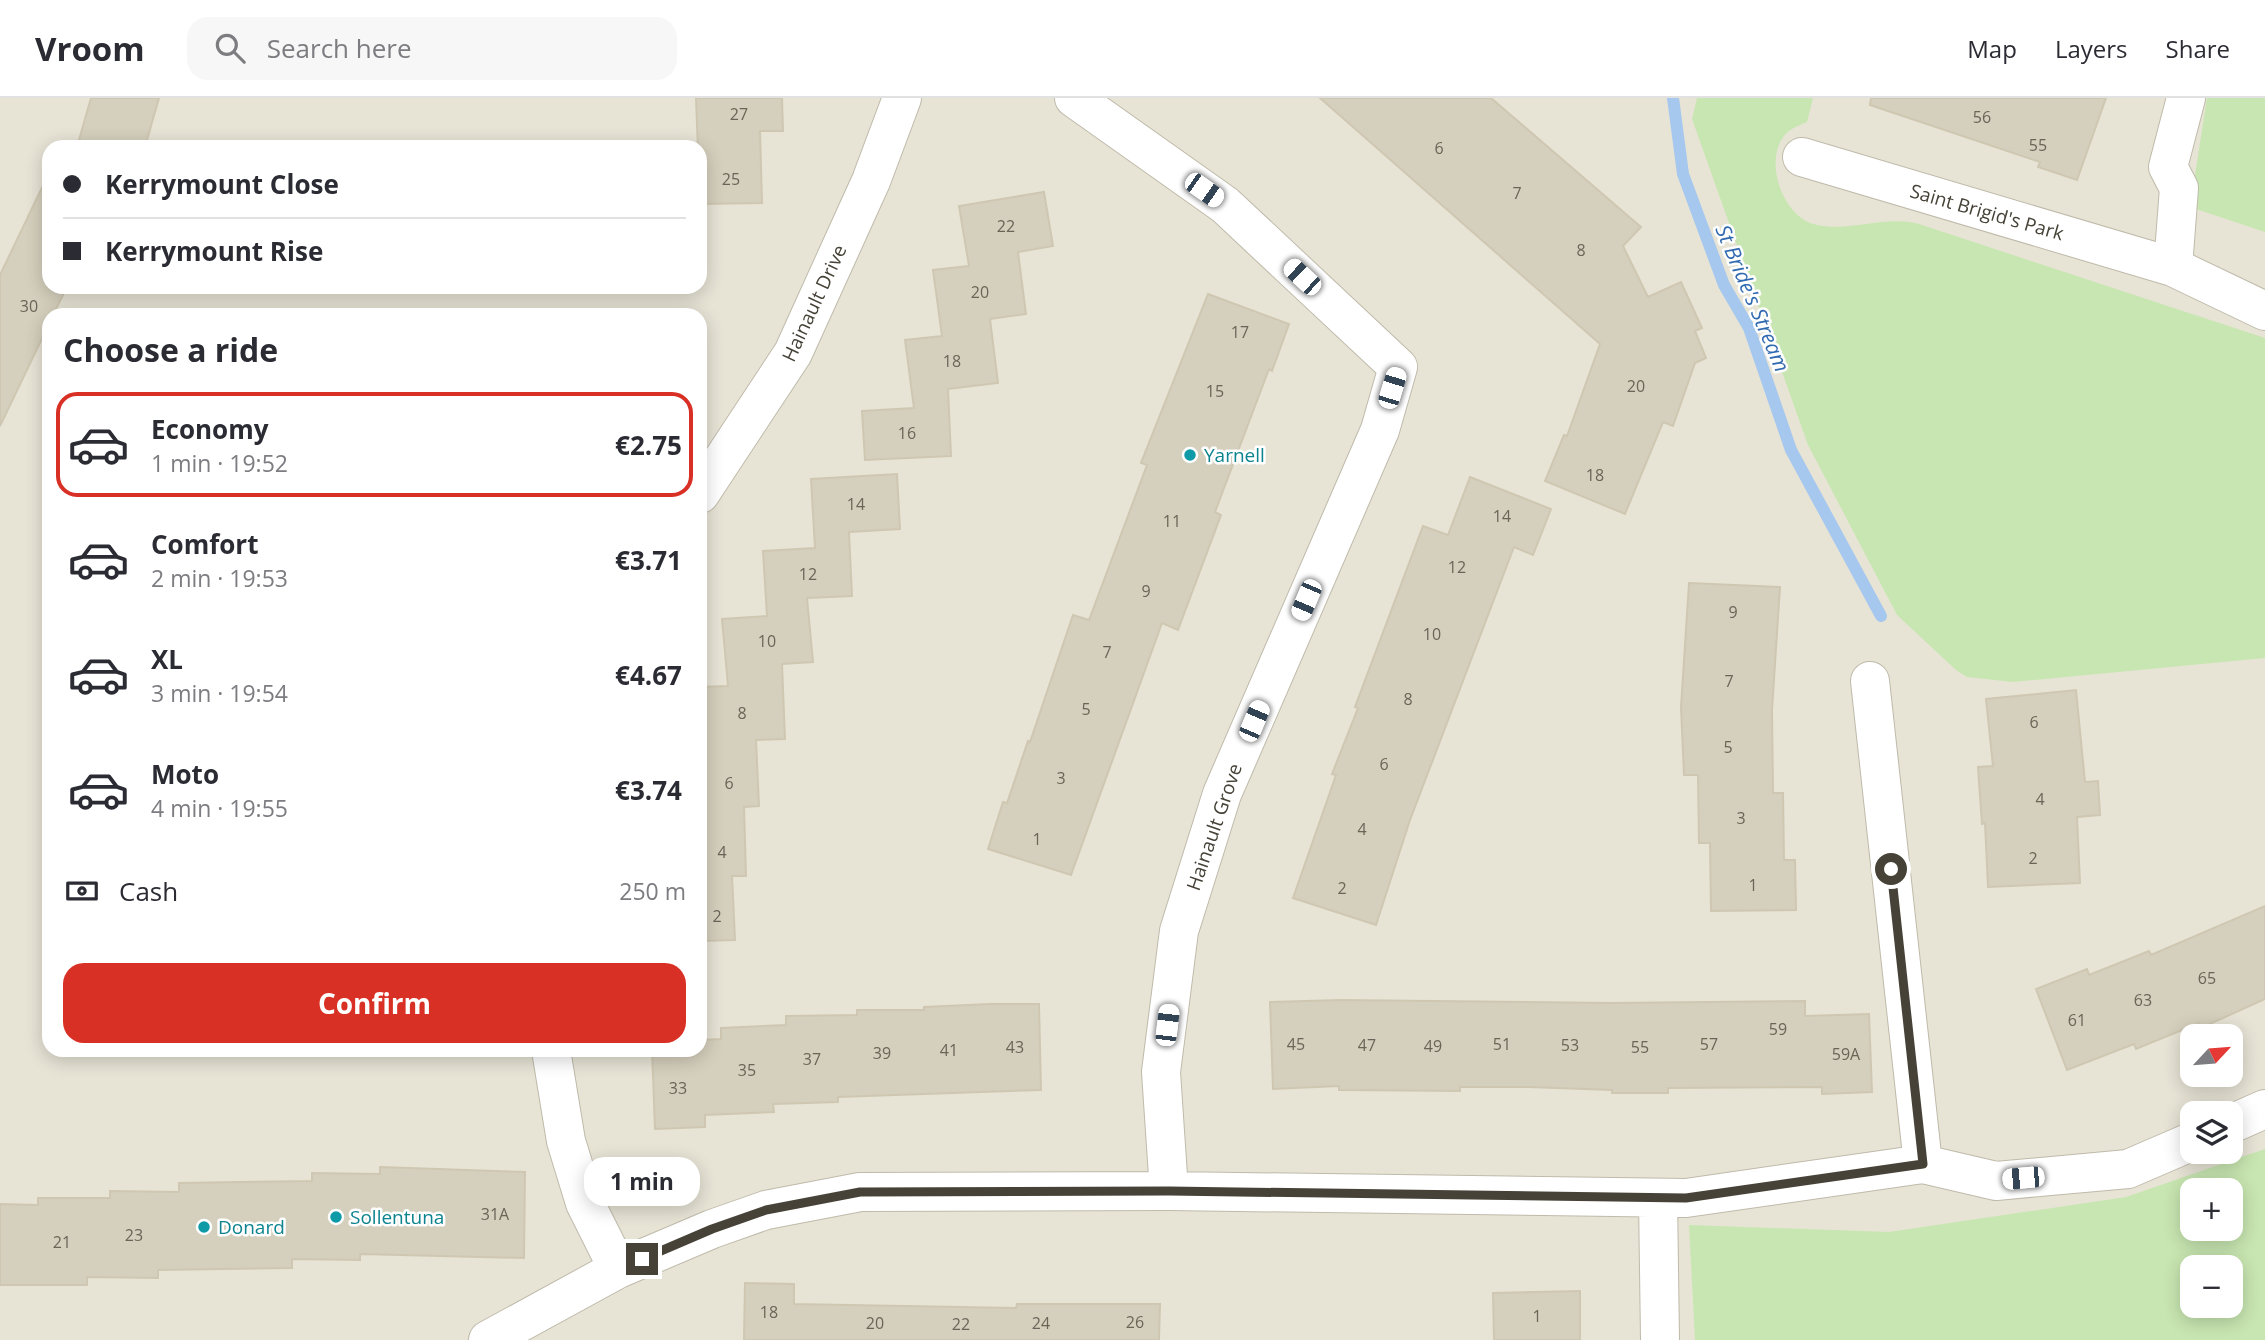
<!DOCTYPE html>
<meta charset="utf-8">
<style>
:root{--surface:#fff;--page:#f7f7f7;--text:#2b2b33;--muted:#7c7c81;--line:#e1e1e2;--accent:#d93025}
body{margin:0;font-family:"Open Sans",sans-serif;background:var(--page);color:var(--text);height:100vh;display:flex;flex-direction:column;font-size:26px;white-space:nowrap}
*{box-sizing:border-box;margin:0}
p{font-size:23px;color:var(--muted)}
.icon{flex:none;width:38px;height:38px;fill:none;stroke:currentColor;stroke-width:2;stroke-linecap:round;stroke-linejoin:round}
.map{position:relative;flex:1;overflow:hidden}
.panel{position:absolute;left:42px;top:210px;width:665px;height:749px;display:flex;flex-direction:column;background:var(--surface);border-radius:21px;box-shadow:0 4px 18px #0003}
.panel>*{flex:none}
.banner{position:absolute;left:42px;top:42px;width:665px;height:154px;border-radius:21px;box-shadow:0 4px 18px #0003;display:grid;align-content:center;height:154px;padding:0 21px;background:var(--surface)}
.needle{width:46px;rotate:64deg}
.controls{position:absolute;left:2180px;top:926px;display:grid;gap:14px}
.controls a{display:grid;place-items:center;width:63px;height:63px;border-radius:14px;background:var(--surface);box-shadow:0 4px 18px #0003;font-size:35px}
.end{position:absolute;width:32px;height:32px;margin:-16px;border:9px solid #464237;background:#fff;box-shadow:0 0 0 4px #fff}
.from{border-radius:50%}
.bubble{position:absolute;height:49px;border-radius:21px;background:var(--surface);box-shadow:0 4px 18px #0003;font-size:23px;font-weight:700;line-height:49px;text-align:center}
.car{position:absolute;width:21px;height:42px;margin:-21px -10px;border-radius:9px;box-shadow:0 0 5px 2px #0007;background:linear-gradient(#fff 24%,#345 0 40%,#fff 0 76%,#345 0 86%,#fff 0)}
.banner b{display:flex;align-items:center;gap:24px;height:66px;font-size:26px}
.banner b+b{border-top:2px solid var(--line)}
.banner i{width:18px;height:18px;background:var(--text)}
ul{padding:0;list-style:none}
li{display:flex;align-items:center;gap:21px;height:105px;margin:0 14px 10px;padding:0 7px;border:4px solid transparent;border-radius:21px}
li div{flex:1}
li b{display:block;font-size:26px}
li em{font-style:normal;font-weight:700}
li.active{border-color:var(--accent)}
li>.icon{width:63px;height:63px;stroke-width:1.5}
h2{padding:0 21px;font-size:32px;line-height:84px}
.pay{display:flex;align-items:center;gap:18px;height:77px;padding:0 21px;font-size:26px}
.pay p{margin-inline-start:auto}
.primary-button{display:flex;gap:14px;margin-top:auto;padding:14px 21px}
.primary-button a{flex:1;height:80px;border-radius:21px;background:var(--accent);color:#fff;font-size:28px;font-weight:700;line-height:80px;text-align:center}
header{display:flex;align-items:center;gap:42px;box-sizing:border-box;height:98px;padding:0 35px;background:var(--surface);border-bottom:2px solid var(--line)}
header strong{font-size:33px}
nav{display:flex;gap:38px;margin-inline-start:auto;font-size:24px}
.search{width:490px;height:63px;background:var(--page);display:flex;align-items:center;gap:18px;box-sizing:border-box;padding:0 24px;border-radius:21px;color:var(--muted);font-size:26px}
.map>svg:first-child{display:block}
.residential{fill:#e7e4d6;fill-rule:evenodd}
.green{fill:#c8e6b1;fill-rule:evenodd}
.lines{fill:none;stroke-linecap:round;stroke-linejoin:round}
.stream{stroke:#a6c7ee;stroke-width:12}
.building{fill:#d5cfbd;stroke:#cfc7b1;stroke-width:2}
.minor-casing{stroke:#bfbaaa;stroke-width:40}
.minor{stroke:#fff;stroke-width:38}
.route{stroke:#464237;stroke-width:9}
.culture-dot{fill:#0f9aa8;stroke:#fff;stroke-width:2.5}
.labels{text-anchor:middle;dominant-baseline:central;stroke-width:5;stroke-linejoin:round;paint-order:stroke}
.number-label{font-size:16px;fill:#6a6558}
.street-label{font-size:19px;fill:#464237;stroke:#fff}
.culture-label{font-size:19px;fill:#0d838f;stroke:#fff;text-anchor:start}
.water-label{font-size:21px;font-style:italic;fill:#326ab0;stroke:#fff}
</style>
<header>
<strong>Vroom</strong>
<div class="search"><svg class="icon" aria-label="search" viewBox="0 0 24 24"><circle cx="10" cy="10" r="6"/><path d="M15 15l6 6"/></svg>Search here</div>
<nav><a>Map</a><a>Layers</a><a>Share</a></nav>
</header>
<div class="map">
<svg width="2265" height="1242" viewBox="0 0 2265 1242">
<rect width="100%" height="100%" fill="#f3f1e8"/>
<!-- residential -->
<path class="residential" d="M0,0H2265V1242H0ZM49,49H700V189H49ZM49,217H700V952H49ZM2193,938H2231V976H2193ZM2193,1015H2231V1054H2193ZM2193,1092H2231V1130H2193ZM2193,1169H2231V1208H2193Z"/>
<!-- green -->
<path class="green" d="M1697,0H1813L1807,24C1800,27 1789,31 1784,38C1763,65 1784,121 1817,127C1851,134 1885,117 1919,126L2265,240V560L2013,584L1967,579L1956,572L1897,517L1808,347L1692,21Z
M2207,0H2265V134L2190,109Z
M2265,1051V1242H1695L1689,1127L1889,1134L2126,1099ZM2193,1092H2231V1130H2193ZM2193,1169H2231V1208H2193Z"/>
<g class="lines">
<!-- stream -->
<path class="stream" d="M1673,0L1683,76L1724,187L1749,230L1791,352L1881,518"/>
</g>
<!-- building -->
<path class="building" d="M91,0H159L145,49H77Z
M696,0H782L783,33H760L762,105L700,106Z
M1320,0H1491L1641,129L1623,148L1648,199L1681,184L1702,230L1695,233L1706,260L1695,265L1673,328L1663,324L1625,416L1545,383L1564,337L1567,338L1600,246Z
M1871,0H2106L2077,82L2038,69L2040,64L1870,7Z
M49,75V189H67L53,217H49V226L0,328V177Z
M1044,94L1053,148L1018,154L1026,216L990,221L998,285L948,291L951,358L865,362L862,313L914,310L905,242L942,238L933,172L969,168L959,108Z
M1208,196L1289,226L1272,273L1269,271L1215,414L1221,417L1178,532L1162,525L1071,777L988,751L1003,704L1007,705L1028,643L1030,644L1073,517L1089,522L1147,367L1141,365Z
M897,376L900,431L849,434L852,498L807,500L813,564L782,566L785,641L756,642L759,708L744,709L746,778H732L735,842L700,843V589L728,588L722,521L767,518L763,453L815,450L811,381Z
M1470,379L1551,411L1533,457L1514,449L1410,722L1376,827L1293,800L1336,677L1332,676L1358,610L1355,609L1423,428L1448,437Z
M1689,485L1780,489L1772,612L1773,695H1783L1784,762H1795L1796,812L1711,813L1710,745H1699L1698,677H1684L1681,609Z
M2076,592L2085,684L2098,683L2100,717L2077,719L2080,785L1988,789L1985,725L1982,726L1978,669L1993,668L1986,601Z
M2265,808V901L2201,930L2199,925L2136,951L2134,946L2067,972L2036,891L2087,871L2089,877L2149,853L2151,857Z
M1341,902L1611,905L1805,903V918L1869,916L1872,994L1822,996V989L1668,990V995H1612V992L1528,989H1460V993L1339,992V988L1273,991L1270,904Z
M990,906H1039L1041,992L838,999V1004L773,1006L774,1014L705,1017V1029L655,1031L652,952H700V942L721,941V930L786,927V918L857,917V912H924V909Z
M380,1069L525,1074L524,1160L360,1156V1162L292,1161V1170L158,1172V1180L87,1179V1187H0V1106L38,1107V1100H110V1093L179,1094V1085L312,1083V1075L380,1076Z
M745,1185L794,1186V1206L1016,1210L1017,1206H1160L1159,1242H744Z
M1580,1193V1242H1494L1493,1195Z"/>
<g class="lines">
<defs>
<path id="minor" d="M1074,0L1225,107L1398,269L1380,332L1222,696L1179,833L1161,974L1169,1093
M1802,59L2173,169L2265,213
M2173,169L2179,90L2168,69L2186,0
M700,396L793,255L871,83L902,0
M1870,583L1923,1066
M551,952L566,1043L585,1105L618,1171
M2231,1026L2265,1011
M1658,1100L1660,1242
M488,1242L618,1171L712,1131L766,1112L860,1094L1169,1093L1686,1100L1923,1066L1996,1083L2128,1071L2193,1043"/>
</defs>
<!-- minor casing -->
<use href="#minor" class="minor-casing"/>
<!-- minor -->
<use href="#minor" class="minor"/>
</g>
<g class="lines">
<!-- route -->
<path class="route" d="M642,1161L712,1131L766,1112L860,1094L1169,1093L1686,1100L1923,1066L1891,771"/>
</g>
<!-- markers -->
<g class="culture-dot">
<circle cx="1190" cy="357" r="7"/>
<circle cx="336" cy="1119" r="7"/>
<circle cx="204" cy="1129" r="7"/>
</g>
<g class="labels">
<!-- number labels -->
<g class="number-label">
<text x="739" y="16">27</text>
<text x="1982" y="19">56</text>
<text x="2038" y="47">55</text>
<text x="1439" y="50">6</text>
<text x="731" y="81">25</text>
<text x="1517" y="95">7</text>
<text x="1006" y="128">22</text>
<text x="1581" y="152">8</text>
<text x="980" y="194">20</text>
<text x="29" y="208">30</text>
<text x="1240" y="234">17</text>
<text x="952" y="263">18</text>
<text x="1636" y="288">20</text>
<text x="1215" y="293">15</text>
<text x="907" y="335">16</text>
<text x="1595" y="377">18</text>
<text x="856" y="406">14</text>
<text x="1502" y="418">14</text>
<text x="1172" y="423">11</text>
<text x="1457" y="469">12</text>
<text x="808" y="476">12</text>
<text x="1146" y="493">9</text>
<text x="1733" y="514">9</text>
<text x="1432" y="536">10</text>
<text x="767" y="543">10</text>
<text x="1107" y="554">7</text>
<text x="1729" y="583">7</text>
<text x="1408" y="601">8</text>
<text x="1086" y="611">5</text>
<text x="742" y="615">8</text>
<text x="2034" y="624">6</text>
<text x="1728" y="649">5</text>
<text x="1384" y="666">6</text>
<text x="1061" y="680">3</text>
<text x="729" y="685">6</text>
<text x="2040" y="701">4</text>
<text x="1741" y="720">3</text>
<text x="1362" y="731">4</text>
<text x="1037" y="741">1</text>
<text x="722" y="754">4</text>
<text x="2033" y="760">2</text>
<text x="1753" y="787">1</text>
<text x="1342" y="790">2</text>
<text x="717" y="818">2</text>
<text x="2207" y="880">65</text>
<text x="2143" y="902">63</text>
<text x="2077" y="922">61</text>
<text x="1778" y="931">59</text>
<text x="1296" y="946">45</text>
<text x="1502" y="946">51</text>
<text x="1709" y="946">57</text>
<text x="1367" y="947">47</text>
<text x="1570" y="947">53</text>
<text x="1433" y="948">49</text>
<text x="1015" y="949">43</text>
<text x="1640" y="949">55</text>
<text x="949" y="952">41</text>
<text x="882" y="955">39</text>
<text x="1846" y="956">59A</text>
<text x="812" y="961">37</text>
<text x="747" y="972">35</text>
<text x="678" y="990">33</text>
<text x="495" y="1116">31A</text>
<text x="134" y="1137">23</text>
<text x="62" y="1144">21</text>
<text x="769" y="1214">18</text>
<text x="1537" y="1218">1</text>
<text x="1135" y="1224">26</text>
<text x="875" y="1225">20</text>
<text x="1041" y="1225">24</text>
<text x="961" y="1226">22</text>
</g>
<!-- street labels -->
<g class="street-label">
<text transform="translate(1987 114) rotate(16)">Saint Brigid's Park</text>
<text transform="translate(814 205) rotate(-65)">Hainault Drive</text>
<text transform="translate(1214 729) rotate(-71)">Hainault Grove</text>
</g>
<!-- culture labels -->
<g class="culture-label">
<text x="1204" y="357">Yarnell</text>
<text x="350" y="1119">Sollentuna</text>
<text x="218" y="1129">Donard</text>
</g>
<!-- water labels -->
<g class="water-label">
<text transform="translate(1753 200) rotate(67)">St Bride's Stream</text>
</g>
</g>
</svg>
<div class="controls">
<a><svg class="needle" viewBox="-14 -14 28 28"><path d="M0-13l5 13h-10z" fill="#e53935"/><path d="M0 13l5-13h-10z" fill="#7c7c81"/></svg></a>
<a><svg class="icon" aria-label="layers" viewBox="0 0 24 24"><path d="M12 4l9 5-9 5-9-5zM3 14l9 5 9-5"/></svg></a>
<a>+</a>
<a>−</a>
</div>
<i class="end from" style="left:1891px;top:771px"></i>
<i class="end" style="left:642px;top:1161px"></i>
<div class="bubble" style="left:584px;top:1059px;width:116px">1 min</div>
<i class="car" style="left:1204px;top:92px;rotate:125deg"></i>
<i class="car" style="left:1302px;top:179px;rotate:313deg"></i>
<i class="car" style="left:1392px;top:290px;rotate:17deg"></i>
<i class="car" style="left:1306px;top:502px;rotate:203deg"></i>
<i class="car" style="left:1254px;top:623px;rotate:23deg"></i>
<i class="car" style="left:1167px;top:927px;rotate:7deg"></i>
<i class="car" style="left:2023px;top:1080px;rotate:265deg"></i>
<div class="banner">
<b><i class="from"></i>Kerrymount Close</b>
<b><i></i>Kerrymount Rise</b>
</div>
<section class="panel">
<h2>Choose a ride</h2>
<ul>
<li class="active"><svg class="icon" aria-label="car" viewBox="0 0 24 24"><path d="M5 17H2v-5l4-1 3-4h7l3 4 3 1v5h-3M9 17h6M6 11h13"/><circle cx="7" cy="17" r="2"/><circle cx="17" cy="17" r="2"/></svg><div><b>Economy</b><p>1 min · 19:52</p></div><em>€2.75</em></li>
<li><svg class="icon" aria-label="car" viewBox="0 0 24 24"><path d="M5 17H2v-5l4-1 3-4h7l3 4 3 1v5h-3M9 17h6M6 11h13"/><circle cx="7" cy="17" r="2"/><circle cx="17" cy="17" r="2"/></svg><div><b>Comfort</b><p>2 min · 19:53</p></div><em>€3.71</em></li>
<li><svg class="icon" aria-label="car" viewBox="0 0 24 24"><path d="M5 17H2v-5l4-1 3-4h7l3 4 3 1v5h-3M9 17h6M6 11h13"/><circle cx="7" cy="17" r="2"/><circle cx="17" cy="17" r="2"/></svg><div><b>XL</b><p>3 min · 19:54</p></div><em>€4.67</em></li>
<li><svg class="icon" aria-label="car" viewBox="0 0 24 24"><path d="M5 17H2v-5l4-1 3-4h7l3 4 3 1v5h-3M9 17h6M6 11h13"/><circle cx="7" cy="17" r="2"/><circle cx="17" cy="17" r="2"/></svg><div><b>Moto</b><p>4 min · 19:55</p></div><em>€3.74</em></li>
</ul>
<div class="pay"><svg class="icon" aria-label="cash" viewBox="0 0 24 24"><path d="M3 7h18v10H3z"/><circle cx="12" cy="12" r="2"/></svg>Cash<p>250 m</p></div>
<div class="primary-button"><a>Confirm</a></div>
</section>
</div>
